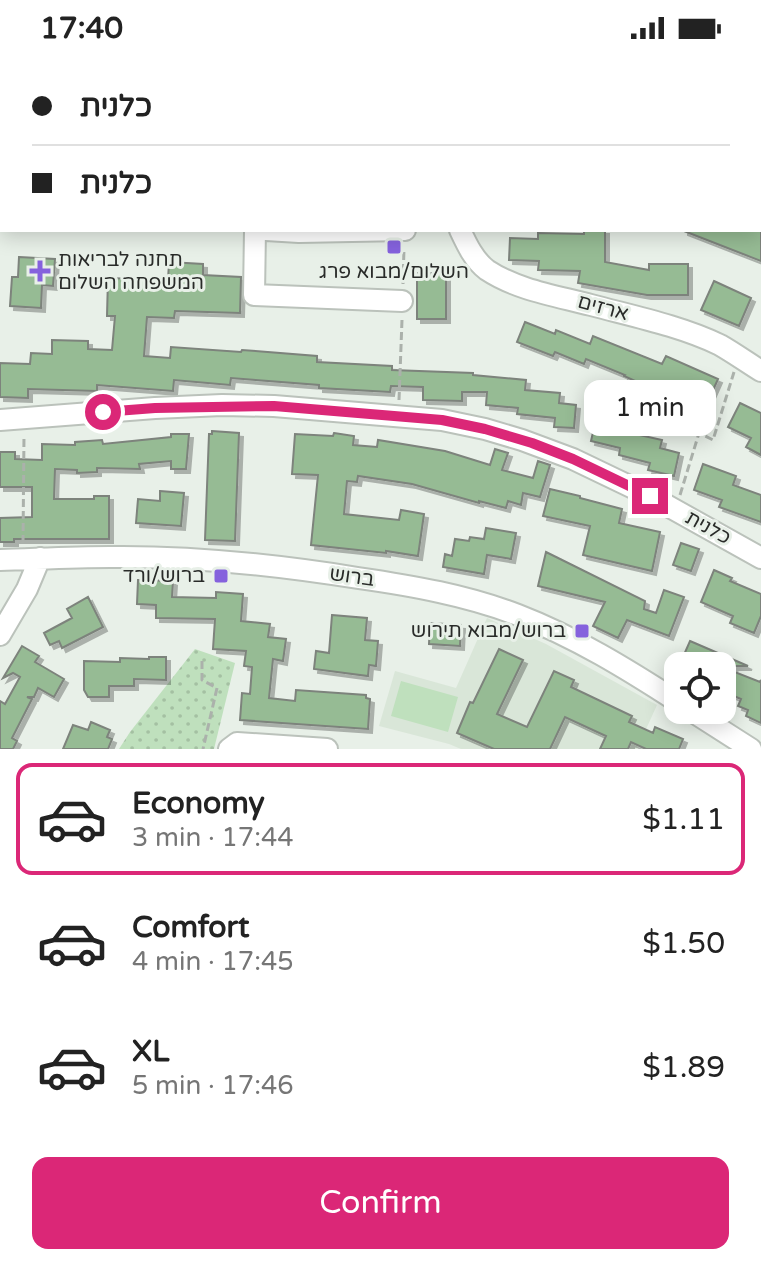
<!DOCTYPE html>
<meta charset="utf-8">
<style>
:root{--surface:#fff;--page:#f6f6f6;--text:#222;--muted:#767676;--line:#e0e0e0;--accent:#db2777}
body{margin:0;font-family:"Varela Round","Noto Sans Hebrew",sans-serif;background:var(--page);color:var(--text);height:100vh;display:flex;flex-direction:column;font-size:30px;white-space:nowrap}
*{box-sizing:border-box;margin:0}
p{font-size:26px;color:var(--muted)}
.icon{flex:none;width:44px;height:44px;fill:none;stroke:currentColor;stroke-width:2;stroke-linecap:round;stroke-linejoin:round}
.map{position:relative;height:693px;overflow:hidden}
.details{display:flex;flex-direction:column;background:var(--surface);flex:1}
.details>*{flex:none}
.top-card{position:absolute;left:0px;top:0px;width:762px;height:176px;box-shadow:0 4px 20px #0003;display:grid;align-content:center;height:176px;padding:0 32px;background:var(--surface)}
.controls{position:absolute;left:664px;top:596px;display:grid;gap:16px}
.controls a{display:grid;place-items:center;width:72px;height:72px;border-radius:16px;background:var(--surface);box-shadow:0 4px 20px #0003;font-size:40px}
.end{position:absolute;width:36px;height:36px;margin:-18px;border:10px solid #db2777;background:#fff;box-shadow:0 0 0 4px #fff}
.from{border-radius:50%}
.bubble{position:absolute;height:56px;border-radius:16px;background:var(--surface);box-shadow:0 4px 20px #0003;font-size:26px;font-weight:600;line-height:56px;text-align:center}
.top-card b{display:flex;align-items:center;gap:28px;height:76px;font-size:30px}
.top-card b+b{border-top:2px solid var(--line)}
.top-card i{width:20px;height:20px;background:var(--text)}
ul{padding:14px 0 0;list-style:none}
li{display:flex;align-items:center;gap:24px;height:112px;margin:0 16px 12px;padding:0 16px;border:4px solid transparent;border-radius:16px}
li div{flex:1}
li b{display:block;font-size:30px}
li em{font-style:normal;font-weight:600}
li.on{border-color:var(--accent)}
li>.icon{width:72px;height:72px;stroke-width:1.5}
.cta{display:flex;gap:16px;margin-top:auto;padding:16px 32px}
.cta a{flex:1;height:92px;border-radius:16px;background:var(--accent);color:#fff;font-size:32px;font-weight:600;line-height:92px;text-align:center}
.status{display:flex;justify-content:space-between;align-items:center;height:56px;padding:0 40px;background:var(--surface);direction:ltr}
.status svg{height:22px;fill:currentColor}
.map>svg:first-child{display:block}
.built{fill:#d9e6d8}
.grass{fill:#bfe0bd}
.park{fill:url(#park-dots)}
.building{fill:#96bb94;stroke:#7d837c;stroke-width:2;filter:url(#shadow)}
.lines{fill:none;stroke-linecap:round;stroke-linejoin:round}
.minor-casing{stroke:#bbc2bb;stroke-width:24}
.path{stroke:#abb1ab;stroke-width:3;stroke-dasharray:8 4;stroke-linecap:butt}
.minor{stroke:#fff;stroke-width:20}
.route{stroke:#db2777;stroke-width:10}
.poi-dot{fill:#8562dd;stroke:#e8f0e8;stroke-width:3}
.labels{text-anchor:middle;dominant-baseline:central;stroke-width:6;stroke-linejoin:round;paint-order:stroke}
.poi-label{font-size:20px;fill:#292b29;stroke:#e8f0e8;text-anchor:end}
.street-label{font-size:20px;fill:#292b29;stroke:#e8f0e8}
</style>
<div class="status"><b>17:40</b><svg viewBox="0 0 49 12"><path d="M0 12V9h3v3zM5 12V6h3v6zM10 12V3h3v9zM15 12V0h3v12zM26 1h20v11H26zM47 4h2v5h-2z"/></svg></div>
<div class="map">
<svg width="761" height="693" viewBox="0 0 761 693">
<defs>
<pattern id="park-dots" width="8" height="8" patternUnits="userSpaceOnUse" patternTransform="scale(2)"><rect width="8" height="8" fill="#bfe0bd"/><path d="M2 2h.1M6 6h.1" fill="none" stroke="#a4c0a2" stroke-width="1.8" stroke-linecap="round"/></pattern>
<filter id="shadow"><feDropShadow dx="4" dy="4" stdDeviation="0" flood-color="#0004"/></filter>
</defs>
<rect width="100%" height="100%" fill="#e8f0e8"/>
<!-- built -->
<path class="built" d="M487,562L546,588L657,649L637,693H461L449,688L379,670L395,615L456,632Z"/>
<!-- grass -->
<path class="grass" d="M401,625L458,641L448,676L391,660Z"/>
<!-- park -->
<path class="park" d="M195,593L235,607L214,693H119L130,676Z"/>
<!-- building -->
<path class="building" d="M584,174H605V206L649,214V208H688V239H647L578,227L580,215L538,214L539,205L509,204L510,182L538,183V177L584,178Z
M684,174H761V205L684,175Z
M19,201L55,203L53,230L42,229L41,252L10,250L12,221H18Z
M169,206L203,208V219L241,221L240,257L175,255L174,262L147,261L144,300L170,302L171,291L241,296L242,294L317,300V306L392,310V314L473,317V319L526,324L525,334L560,337L559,347L576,349L574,372L554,371L555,362L517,358L518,352L486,349L487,336H462V345L423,344V331L391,330L390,336L319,332V329L231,322L230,329L174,324L173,335L97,329V335L28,333V342L0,341V307L30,308L31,297L52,298V284L88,285V293L112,294L115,260H107L108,222L168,224Z
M417,217H446V263H417Z
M714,225L751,242L739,270L701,254Z
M525,266L555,278L556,274L590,288L593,280L662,308L666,300L718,323L706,350L659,329L657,335L624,320L625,319L586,303L584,308L555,296L553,300L517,286Z
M740,347L761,357V399L746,391L751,382L728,371Z
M597,359L628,366L626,376L662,384L660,392L679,397L674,420L648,414L650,407L619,399L620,392L591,385Z
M212,375L239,377L235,485L205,484L209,378H212Z
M334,377L354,380L353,389L377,391L378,384L445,395L490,409L495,393L508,397L502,414L533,422L538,405L550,409L540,441L523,437L521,449L508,445L506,452L479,445V447L412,428L358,420L357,426L347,425L344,458L399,464L401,454L424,458L418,500L386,495V497L311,489L318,419L292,418L295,378L333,380Z
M171,378H189L186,413H171V405L139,408L140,413L97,412V416L77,417V414L55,413L54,443H94V440H109V483H14V486H0V462L32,461V431H0V396H15V403L42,404V388L75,389V386L102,384L103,388L171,381Z
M703,408L736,420L733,429L761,439V466L719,451L722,444L694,434Z
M550,433L580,440V442L622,453L619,467L660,476L652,515L583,499L590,470L543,460Z
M160,435L184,437L181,470L136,467L138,443L160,445Z
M486,472L516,477L511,503L487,499L484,518L443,511L445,498L452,500L455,483L469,485L470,481L484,483Z
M681,487L699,493L691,515L673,509Z
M546,496L645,545L644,553L656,557L664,534L684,541L669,580L627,564L618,582L593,570L605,546L538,530Z
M714,514L732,522L730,525L761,538V560L754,577L730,567L733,560L701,546Z
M138,524L173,525L172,541L216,542V536L243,538L241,565L270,568L268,581L286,583L283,605L273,603L269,642L295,645L296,634L366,639V642L370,643L368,673L240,664L242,637L250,638L252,611L244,610L246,595L213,593L215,563L156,562V549L137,548Z
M88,541L103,571L62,592L59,585L50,589L44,577L72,562L67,553Z
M332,559L367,562L365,584L378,585L376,610L369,609L368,620L314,613L316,595L329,597Z
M430,567L461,569L460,590L429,588Z
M690,585L748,610H734L732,615L760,626L761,624V667L746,660L748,654L738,650L741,643L723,635L722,638V610H679Z
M22,590L39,600L35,606L64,623L54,641L38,632L34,641H27L32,643L12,682L17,685L13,693H0V645L5,648L20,621L13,617L3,622Z
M499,593L523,604L497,658L527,671L554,615L574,624L571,631L632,660L629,666L653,677L655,671L683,683L679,693H646L631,686L628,693H600L606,680L565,661L550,693H494L457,677L470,646L473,647Z
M149,601H166V624L134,623V630H109V641H88L84,634V605L120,606V602L149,603Z
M91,666L110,674L107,681L112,683L108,693H63L73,669L88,674Z"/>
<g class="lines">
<defs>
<path id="minor" d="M495,0L497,2
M356,2L357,0
M760,90H761
M760,140L761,142
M0,154H2
M255,174L254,239L402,245
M266,174L299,176L405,174
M460,174C467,189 474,204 487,214C517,234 557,240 591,249C632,260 681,270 720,289C734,297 748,307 761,315
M0,364L155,352L222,349L274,350L442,364L485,373L522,384L573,403L650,440L761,502
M0,504C36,503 73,501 110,501C192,500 277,509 358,522C413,530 466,539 518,559C575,581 627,613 678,646
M0,579L27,533L40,502
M690,654L751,693
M229,693L237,687L327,693"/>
</defs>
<!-- minor casing -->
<use href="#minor" class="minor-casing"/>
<!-- path -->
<path class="path" d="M15,0L22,2
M95,2V0
M403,228L404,192
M399,344L402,264
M680,439L699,377L713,384L734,316
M23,487L24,379
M202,605V624L217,632L203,693"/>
<!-- minor -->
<use href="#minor" class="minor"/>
</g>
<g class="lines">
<!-- route -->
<path class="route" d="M103,356L155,352L274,350L442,364L485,373L532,387L573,403L650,440"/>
</g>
<!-- markers -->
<g class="poi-dot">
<rect x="386" y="183" width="16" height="16" rx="4"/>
<path d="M36 203h8v8h8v8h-8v8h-8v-8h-8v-8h8z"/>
<rect x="213" y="512" width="16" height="16" rx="4"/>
<rect x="574" y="567" width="16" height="16" rx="4"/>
</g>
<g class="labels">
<!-- poi labels -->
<g class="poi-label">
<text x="58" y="204" text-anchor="start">תחנה לבריאות<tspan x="58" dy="23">המשפחה השלום</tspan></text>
<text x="394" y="216" text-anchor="middle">השלום/מבוא פרג</text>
<text x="205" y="520">ברוש/ורד</text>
<text x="566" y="575">ברוש/מבוא תירוש</text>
</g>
<!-- street labels -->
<g class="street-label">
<text transform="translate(603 252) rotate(15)">ארזים</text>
<text transform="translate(708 472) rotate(29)">כלנית</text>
<text transform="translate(352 521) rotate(8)">ברוש</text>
</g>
</g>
</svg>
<div class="controls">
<a><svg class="icon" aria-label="locate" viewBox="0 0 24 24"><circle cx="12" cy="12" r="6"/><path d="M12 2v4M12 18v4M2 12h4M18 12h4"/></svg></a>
</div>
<i class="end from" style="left:103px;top:356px"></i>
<i class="end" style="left:650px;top:440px"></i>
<div class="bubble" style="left:584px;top:324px;width:132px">1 min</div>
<div class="top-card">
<b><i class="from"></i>כלנית</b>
<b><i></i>כלנית</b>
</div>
</div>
<section class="details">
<ul>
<li class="on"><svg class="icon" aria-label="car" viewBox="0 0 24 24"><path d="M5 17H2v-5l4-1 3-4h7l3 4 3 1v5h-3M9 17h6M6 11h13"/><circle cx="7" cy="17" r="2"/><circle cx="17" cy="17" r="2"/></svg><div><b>Economy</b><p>3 min · 17:44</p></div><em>$1.11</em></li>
<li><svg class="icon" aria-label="car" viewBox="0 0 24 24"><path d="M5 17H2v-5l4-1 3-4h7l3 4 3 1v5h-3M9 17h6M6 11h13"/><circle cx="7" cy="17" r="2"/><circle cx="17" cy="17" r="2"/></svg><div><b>Comfort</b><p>4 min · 17:45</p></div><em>$1.50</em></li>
<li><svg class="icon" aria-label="car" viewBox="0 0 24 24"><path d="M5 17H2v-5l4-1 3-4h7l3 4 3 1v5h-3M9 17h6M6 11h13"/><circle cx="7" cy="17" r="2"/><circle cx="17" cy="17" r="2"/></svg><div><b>XL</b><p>5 min · 17:46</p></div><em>$1.89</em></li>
</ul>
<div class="cta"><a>Confirm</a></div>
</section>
